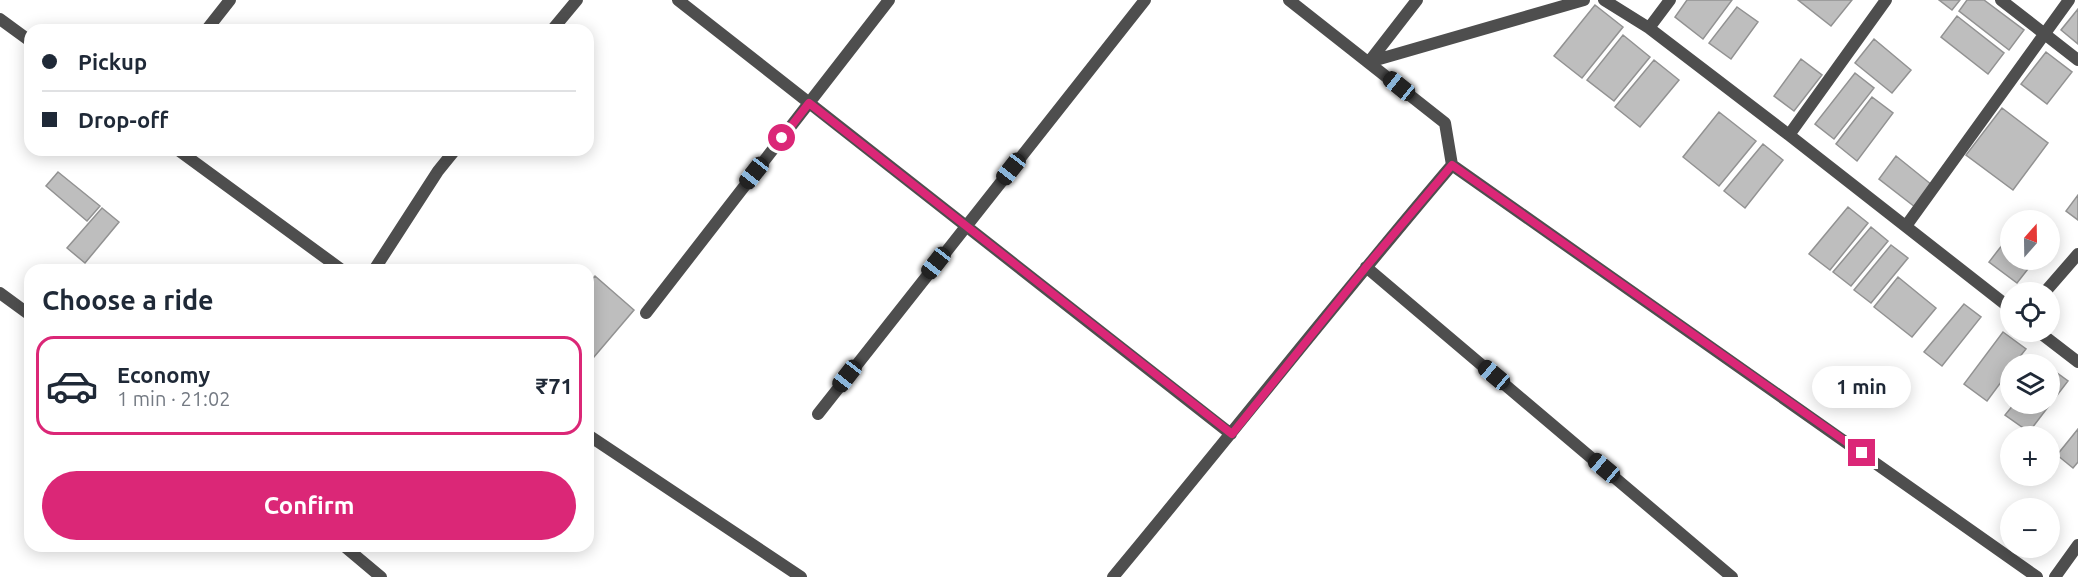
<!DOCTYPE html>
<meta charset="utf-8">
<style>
:root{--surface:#fff;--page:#f6f6f7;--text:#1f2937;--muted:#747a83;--line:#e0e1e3;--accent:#db2777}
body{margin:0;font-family:Ubuntu,sans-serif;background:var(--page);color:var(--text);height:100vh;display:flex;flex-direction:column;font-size:22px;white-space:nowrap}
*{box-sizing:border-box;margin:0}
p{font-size:20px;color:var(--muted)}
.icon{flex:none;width:33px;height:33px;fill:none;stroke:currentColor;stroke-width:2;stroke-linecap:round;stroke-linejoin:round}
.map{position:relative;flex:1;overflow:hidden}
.side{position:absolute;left:24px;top:264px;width:570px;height:288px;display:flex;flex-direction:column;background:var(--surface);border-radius:18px;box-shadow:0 3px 15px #0003}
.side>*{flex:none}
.top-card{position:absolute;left:24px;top:24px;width:570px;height:132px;border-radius:18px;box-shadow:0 3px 15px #0003;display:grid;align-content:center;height:132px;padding:0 18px;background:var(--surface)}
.needle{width:39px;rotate:20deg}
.controls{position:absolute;left:2000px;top:210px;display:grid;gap:12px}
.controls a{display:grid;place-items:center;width:60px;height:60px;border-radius:50%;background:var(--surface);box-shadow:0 3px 15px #0003;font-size:30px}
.end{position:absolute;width:27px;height:27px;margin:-14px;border:8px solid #db2777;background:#fff;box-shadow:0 0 0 3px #fff}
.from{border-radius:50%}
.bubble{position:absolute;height:42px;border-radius:21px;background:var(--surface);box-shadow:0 3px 15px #0003;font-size:20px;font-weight:700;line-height:42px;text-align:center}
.car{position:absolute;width:18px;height:36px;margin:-18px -9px;border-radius:8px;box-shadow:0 0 4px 2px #0007;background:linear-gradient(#222 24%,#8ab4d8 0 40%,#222 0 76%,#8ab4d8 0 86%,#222 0)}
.top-card b{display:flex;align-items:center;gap:21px;height:57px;font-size:22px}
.top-card b+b{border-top:2px solid var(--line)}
.top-card i{width:15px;height:15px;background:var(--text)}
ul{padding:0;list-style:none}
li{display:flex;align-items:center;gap:18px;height:99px;margin:0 12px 9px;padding:0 6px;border:3px solid transparent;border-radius:18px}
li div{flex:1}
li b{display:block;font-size:22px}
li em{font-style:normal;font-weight:700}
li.active{border-color:var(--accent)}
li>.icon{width:54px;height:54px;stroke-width:1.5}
h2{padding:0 18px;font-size:27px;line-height:72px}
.primary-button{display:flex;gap:12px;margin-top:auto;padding:12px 18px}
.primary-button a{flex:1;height:69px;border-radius:36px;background:var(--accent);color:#fff;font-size:24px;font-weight:700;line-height:69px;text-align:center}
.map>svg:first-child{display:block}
.building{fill:#bebebe;stroke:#929292;stroke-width:1.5}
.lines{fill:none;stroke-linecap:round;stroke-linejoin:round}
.minor{stroke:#4e4e4e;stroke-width:12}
.route{stroke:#db2777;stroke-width:8}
</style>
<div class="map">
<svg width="2078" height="577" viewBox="0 0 2078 577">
<rect width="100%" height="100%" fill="#fff"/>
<!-- building -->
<path class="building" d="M1687,0H1732L1703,39L1675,17Z
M1798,0H1852L1831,26Z
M1939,0H1960L1952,10Z
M1967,0H1984L2024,30L2009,50L1959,11Z
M1595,5L1623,27L1582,78L1554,56Z
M1737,7L1758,22L1731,59L1709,43Z
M2078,9V44L2061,30Z
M1957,16L2004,53L1988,74L1941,37Z
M1623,35L1650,57L1614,101L1587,80Z
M1874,39L1911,70L1892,93L1855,63Z
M2046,52L2072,72L2047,104L2021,84Z
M1801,59L1822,75L1794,111L1774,96Z
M1654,60L1679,80L1640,127L1615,107Z
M1855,73L1874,88L1834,139L1815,124Z
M1872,97L1893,113L1857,161L1836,144Z
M2002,108L2048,143L2013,190L1966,155Z
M1719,112L1756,141L1719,186L1683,157Z
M1763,144L1783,160L1745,208L1724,191Z
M1896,156L1932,185L1915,207L1879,179Z
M58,172L100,206L87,221L46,186Z
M2078,195V220L2066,211Z
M1848,207L1868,223L1830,270L1809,254Z
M102,208L119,222L85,263L67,248Z
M1871,227L1888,241L1851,286L1833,272Z
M2010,235V260H2035L2017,283L1989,262Z
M1891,245L1908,258L1871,303L1854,290Z
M595,276L634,310L588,364V284Z
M1898,277L1936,308L1912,337L1874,307Z
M1964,304L1981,317L1942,366L1924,352Z
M2003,332L2026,349L2014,364H2010V370L1987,401L1964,384Z
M2049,367L2068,381L2029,432L2005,415L2014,404H2049Z
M2078,429V462L2073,468L2057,455Z"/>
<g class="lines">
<!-- minor -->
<path class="minor" d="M678,0L1231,434
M1604,0L1649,28L1789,135L2010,308
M2001,0L2078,60
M0,19L30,41
M208,28L230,0
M1649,28L1670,0
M552,30L577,0
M1369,62L1584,0
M1369,62L1417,0
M1789,135L1886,0
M178,150L342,270
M1452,165L2037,577
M1906,226L2069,0
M1366,267L1732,577
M374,270L438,171L455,150
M2045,292L2078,254
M0,293L30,315
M646,313L889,0
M2039,332L2078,362
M818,414L1145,0
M588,435L801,577
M344,546L381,577
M1113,577C1227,440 1337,300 1452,165L1445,123L1289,0
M2055,577L2078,545"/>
</g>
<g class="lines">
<!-- route -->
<path class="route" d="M782,138L809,103L1232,434L1366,267L1452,165L1862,453"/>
</g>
</svg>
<div class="controls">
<a><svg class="needle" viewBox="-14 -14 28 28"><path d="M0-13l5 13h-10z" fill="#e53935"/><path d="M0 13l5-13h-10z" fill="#747a83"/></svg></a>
<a><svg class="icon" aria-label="locate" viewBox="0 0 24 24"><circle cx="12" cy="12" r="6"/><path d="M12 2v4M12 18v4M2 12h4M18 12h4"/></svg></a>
<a><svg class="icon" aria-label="layers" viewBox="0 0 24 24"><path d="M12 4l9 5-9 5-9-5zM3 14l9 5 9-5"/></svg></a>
<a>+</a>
<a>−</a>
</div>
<i class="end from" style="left:782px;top:138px"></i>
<i class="end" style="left:1862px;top:453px"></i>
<div class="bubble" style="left:1812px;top:366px;width:99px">1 min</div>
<i class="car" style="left:1399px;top:86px;rotate:309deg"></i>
<i class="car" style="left:1011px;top:169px;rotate:218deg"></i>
<i class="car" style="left:754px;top:173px;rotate:218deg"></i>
<i class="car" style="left:936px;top:263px;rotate:218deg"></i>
<i class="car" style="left:1494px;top:375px;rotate:310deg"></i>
<i class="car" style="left:847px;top:376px;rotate:218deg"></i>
<i class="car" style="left:1604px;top:468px;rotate:310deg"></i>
<div class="top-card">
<b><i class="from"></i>Pickup</b>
<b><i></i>Drop-off</b>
</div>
<section class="side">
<h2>Choose a ride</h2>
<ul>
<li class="active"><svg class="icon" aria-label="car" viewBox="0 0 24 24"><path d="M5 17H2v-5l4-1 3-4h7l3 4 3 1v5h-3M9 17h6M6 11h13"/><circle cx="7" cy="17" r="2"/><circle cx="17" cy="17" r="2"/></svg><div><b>Economy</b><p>1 min · 21:02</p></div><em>₹71</em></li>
</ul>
<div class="primary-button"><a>Confirm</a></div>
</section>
</div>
